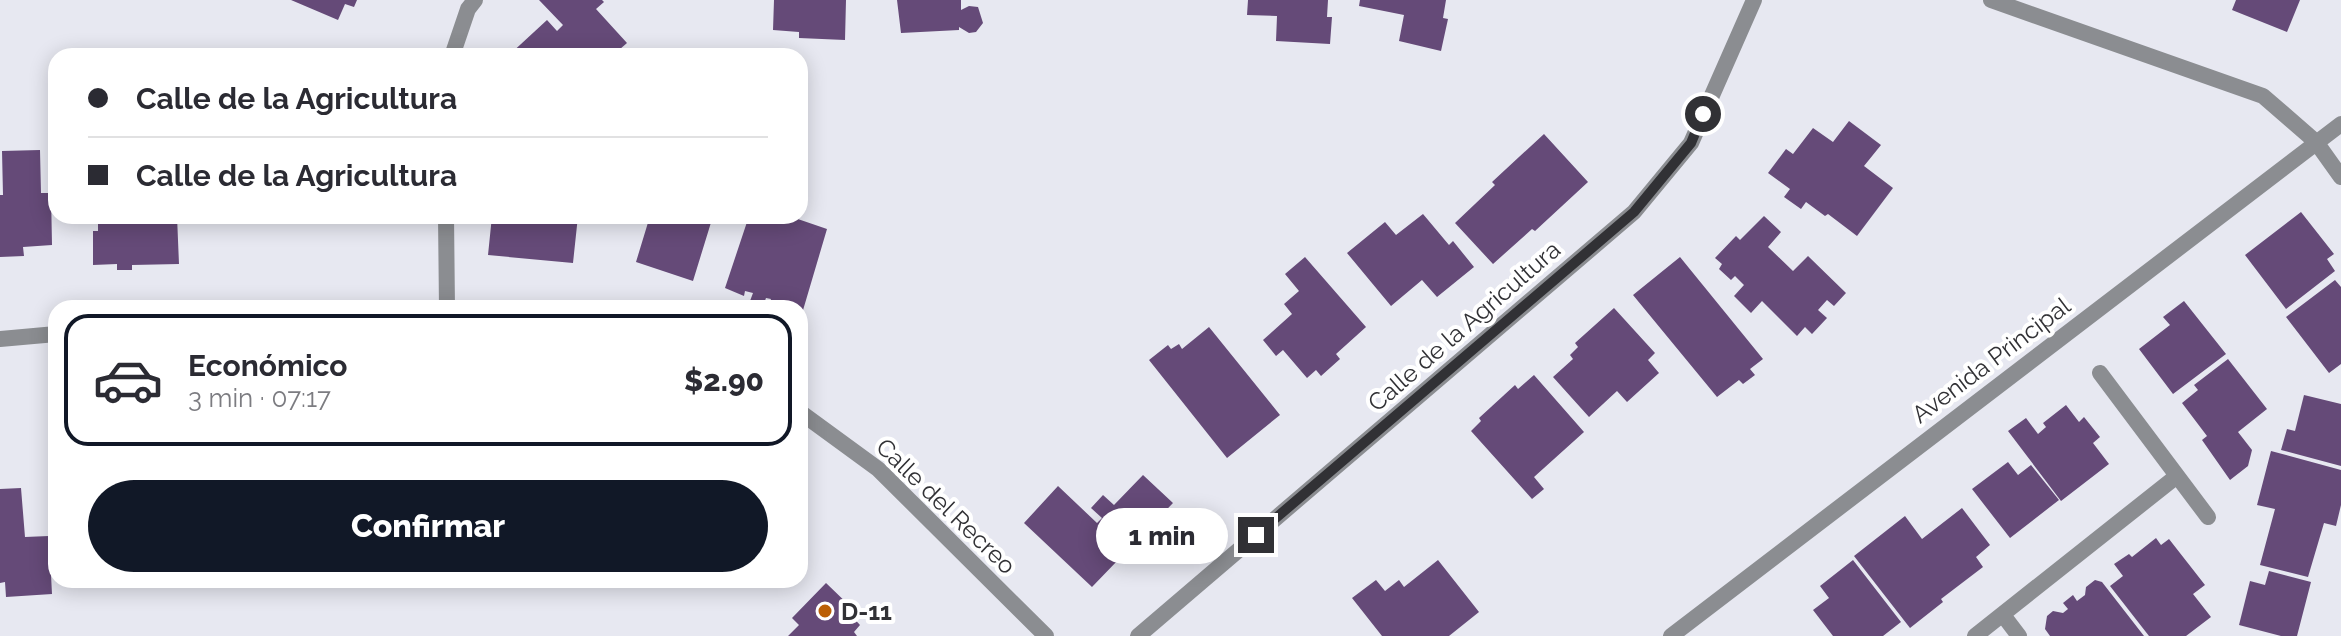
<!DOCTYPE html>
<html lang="es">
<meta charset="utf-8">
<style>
:root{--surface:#fff;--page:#f7f7f7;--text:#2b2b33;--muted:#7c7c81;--line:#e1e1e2;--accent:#111827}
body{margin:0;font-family:Raleway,sans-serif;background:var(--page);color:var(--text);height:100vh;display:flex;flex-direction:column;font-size:30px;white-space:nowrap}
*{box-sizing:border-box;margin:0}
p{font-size:26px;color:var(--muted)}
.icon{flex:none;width:44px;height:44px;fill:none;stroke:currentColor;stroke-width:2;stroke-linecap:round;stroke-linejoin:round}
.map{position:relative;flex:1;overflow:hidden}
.details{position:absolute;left:48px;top:300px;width:760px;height:288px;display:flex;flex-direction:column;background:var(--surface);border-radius:24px;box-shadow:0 4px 20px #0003}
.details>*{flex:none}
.top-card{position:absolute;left:48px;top:48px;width:760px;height:176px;border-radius:24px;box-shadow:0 4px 20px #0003;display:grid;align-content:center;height:176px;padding:0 40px;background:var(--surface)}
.end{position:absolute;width:36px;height:36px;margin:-18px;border:10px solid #313135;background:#fff;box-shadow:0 0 0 4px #fff}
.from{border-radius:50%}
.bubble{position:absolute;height:56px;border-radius:28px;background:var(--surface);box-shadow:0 4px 20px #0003;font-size:26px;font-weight:800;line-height:56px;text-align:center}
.top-card b{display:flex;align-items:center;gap:28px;height:76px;font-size:30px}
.top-card b+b{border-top:2px solid var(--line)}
.top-card i{width:20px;height:20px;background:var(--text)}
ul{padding:14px 0 0;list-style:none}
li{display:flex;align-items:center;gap:24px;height:132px;margin:0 16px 12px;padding:0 24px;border:4px solid transparent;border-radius:24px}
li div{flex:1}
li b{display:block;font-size:30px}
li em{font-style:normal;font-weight:800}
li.on{border-color:var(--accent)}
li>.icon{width:72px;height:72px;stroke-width:1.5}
.cta{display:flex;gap:16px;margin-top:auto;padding:16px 40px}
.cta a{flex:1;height:92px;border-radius:48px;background:var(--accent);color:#fff;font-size:32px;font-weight:800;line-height:92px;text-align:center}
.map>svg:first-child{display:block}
.building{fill:#654a78}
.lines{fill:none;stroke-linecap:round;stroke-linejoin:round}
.street{stroke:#8b8d91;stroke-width:16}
.route{stroke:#313135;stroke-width:10}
.poi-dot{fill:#bb5f06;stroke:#fff;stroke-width:3}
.labels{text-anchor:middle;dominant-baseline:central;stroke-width:8;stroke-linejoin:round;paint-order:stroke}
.street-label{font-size:24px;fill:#313135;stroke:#fff}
.poi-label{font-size:24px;font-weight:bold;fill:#313135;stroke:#fff;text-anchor:start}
</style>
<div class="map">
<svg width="2341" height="636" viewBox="0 0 2341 636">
<rect width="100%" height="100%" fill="#e7e8f1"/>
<!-- building -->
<path class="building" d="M291,0H357L354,7L345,4L338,20Z
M539,0H602L604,2L596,9L627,43L612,56H508L547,20L557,31L563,25Z
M774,0H846L845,40L799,38V32L773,30Z
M897,0H961V10L969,6L978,7L983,23L976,32L969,33L959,27V30L901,33Z
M1248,0H1328L1327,17H1332L1330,44L1276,41L1277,16L1247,15Z
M1360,0H1446L1443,18L1448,19L1441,51L1399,41L1404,15L1359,6Z
M2236,0H2300L2287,32L2232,10Z
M1849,121L1881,145L1864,166L1893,188L1857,236L1828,214L1825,216L1806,202L1801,209L1784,197L1790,189L1768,173L1786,149L1793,154L1813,128L1833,142Z
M1544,134L1588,182L1535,231L1532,229L1493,264L1455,223L1495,185L1492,182Z
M40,150L41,193H51L52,245L23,247L24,256L0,257V195H3L2,151Z
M2301,212L2334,254L2327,259L2335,271L2286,309L2245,255Z
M1423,214L1449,245L1453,241L1474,267L1437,297L1422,280L1391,306L1347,253L1385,222L1396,235Z
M98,216H177L179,264L132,265V270H117V264L93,265V231H98Z
M492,216H578L573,263L488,255Z
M650,216H713L693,281L636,262Z
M749,216H789L827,229L801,317L800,308H768L771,299L766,298L763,306L750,301L753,293L745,291L744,296L725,288Z
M1764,216L1781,232L1768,247L1793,271L1808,256L1846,293L1834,306L1827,300L1818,310L1827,318L1812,334L1805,327L1797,336L1762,301L1751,313L1734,296L1744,285L1735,276L1731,280L1719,269L1722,264L1715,258L1736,236L1740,240Z
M1305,257L1366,327L1336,354L1340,359L1321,376L1316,370L1307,378L1283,350L1276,356L1263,340L1292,314L1284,304L1299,291L1285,274Z
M1680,257L1763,359L1750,369L1755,375L1743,384L1739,380L1717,397L1633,295Z
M2335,280L2341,287V364L2329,373L2286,317Z
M2184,301L2226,354L2173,394L2139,349L2170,325L2163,317Z
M1614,308L1655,353L1648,360L1659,373L1627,402L1617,391L1589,417L1553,377L1573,359L1570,355L1578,347L1575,343Z
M1209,327L1280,415L1227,458L1149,360L1168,345L1171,349L1179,344L1182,349Z
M2228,359L2267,409L2238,432L2252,450L2248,466L2230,480L2202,440L2207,436L2182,403L2198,390L2194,385Z
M1534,375L1584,432L1534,477L1544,489L1532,499L1471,431L1481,421L1479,418L1515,385L1518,389Z
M2304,395L2341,404V466L2281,450L2287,429L2295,431Z
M2066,405L2079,422L2084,417L2100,437L2093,443L2109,464L2061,501L2008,431L2026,418L2038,434L2046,427L2043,423Z
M2271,451L2341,470V505L2336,526L2324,523L2308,577L2260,565L2275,509L2257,505Z
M2008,462L2018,475L2031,465L2059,500L2010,538L1972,489Z
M1143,475L1173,503L1092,587L1024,523L1058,486L1097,523L1102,518L1091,508L1103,495L1114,505Z
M21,488L25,537L49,536L52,594L6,597L5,582L0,583V489Z
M1962,508L1990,545L1976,557L1983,567L1941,599L1943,602L1910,628L1854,556L1905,516L1922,539Z
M2156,538L2161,545L2169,539L2205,585L2193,594L2211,617L2186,636H2149L2110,586L2123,576L2114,564L2129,554L2132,557Z
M1438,560L1479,612L1449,636H1382L1352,598L1376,580L1385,591L1399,580L1404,587Z
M1853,560L1901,622L1883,636H1833L1813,610L1829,598L1820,586Z
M2269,571L2311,582L2297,636H2281L2239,625L2250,581L2265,585Z
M2095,580L2102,582L2144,636H2050L2045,629L2047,616L2053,611L2063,613L2068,609L2063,603L2073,595L2077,601L2085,595L2086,587Z
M826,583L853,609L849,613L860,625L854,632L857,636H788L799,625L792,618Z"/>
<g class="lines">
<!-- street -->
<path class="street" d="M1991,0L2263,96L2316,142L2341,177
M452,56L468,9L475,0
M446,216L447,308
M0,339L56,334
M2100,373L2208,517
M800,412L878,469L1046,636
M2003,615L2019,636
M1138,636L1634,212L1691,143L1754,0
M1671,636L2341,124
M1975,636L2177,476"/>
</g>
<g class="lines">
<!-- route -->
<path class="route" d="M1256,535L1634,212L1691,143L1703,114"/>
</g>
<!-- markers -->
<circle class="poi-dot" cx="825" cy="611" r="8"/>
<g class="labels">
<!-- street labels -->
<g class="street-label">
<text transform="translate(1464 326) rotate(-41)">Calle de la Agricultura</text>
<text transform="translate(1991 360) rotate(-37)">Avenida Principal</text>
<text transform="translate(946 506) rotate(44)">Calle del Recreo</text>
</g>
<!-- poi labels -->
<g class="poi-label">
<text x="841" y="611">D-11</text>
</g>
</g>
</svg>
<i class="end from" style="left:1703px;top:114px"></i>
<i class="end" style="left:1256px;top:535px"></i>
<div class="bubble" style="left:1096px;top:508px;width:132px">1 min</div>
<div class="top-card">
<b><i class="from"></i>Calle de la Agricultura</b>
<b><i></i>Calle de la Agricultura</b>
</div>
<section class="details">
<ul>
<li class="on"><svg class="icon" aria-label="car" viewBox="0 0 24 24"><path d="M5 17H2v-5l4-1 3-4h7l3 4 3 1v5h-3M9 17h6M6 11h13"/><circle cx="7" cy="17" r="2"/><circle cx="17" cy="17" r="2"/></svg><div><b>Económico</b><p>3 min · 07:17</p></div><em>$2.90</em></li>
</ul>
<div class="cta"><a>Confirmar</a></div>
</section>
</div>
